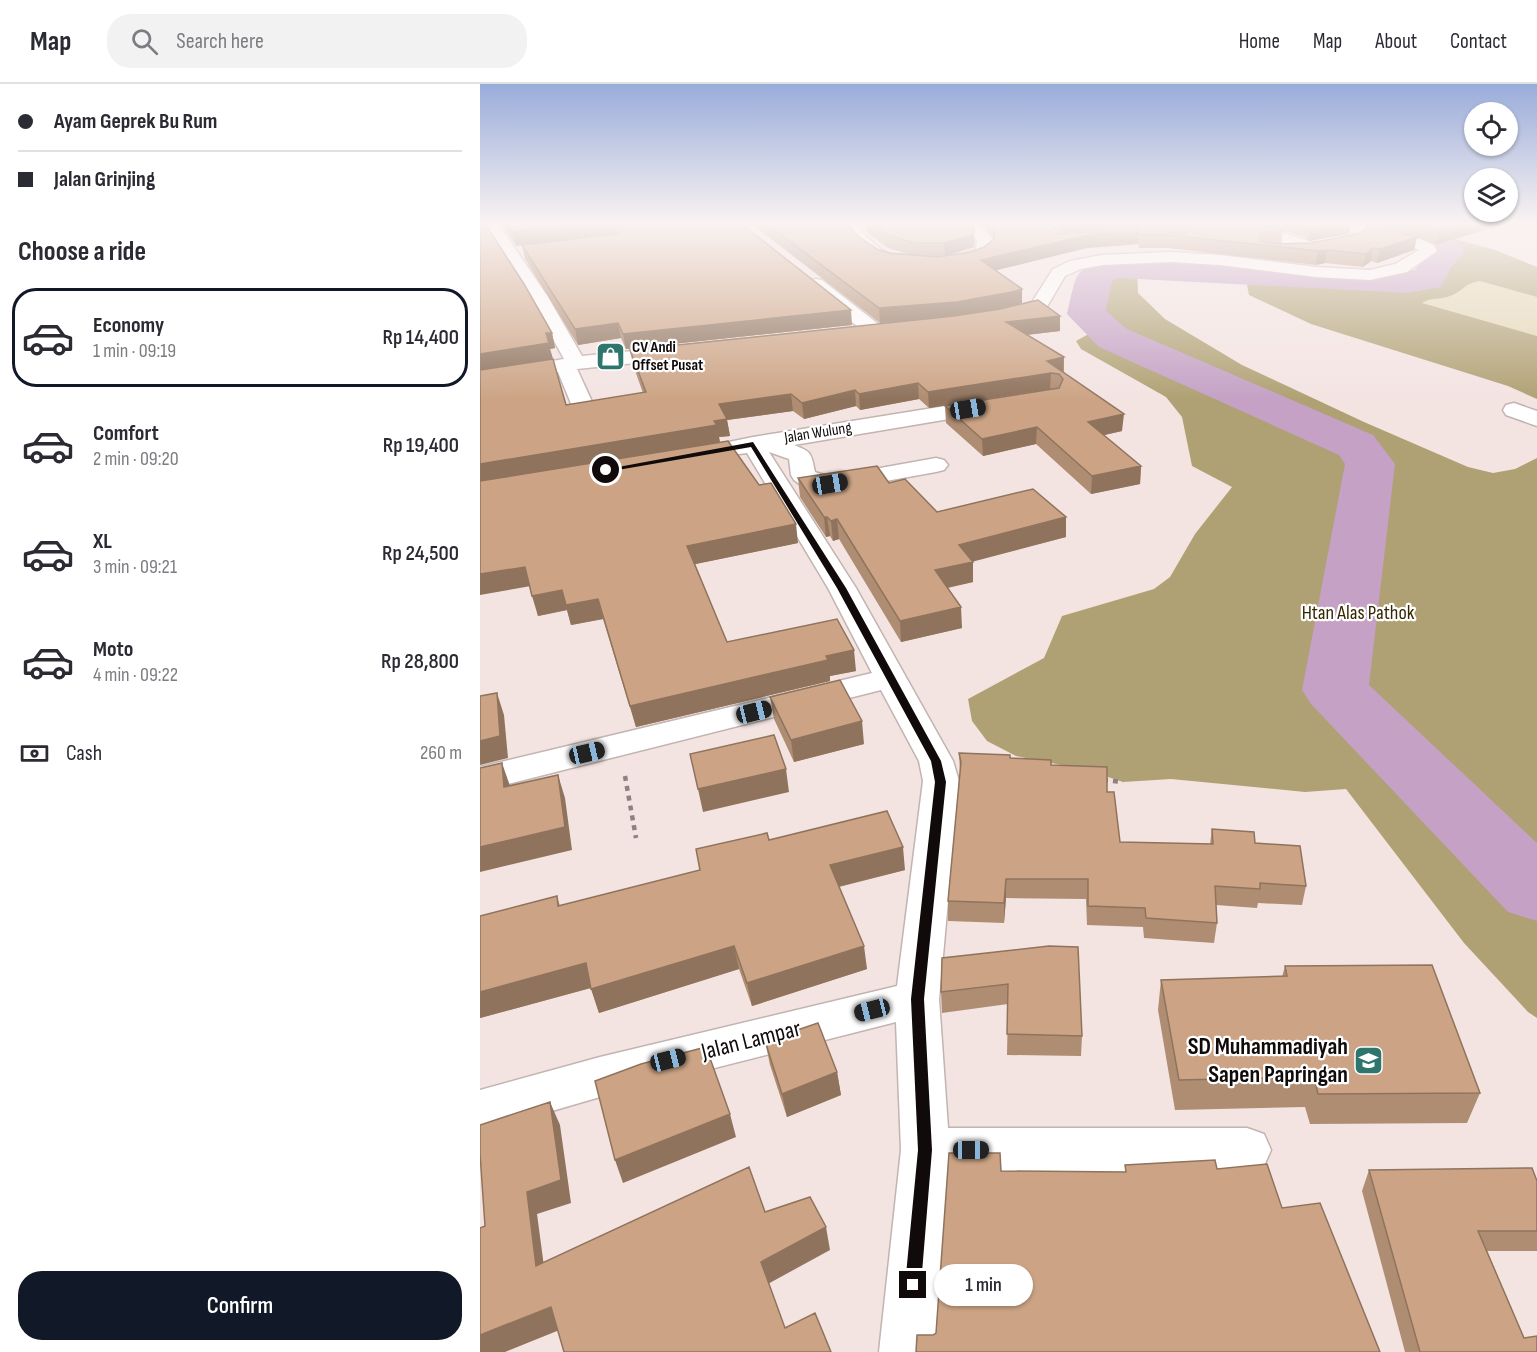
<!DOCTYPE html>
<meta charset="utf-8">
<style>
:root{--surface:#fff;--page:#f2f2f3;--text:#2b2b33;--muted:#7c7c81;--line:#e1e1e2;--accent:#111827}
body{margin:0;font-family:"Sofia Sans Condensed",sans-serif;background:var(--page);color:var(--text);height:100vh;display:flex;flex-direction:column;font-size:22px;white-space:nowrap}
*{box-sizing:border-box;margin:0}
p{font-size:20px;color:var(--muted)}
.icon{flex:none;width:33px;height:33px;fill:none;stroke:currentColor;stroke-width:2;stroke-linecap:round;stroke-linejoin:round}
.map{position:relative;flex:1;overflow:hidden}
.details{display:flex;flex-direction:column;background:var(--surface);width:480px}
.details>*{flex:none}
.guide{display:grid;align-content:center;height:132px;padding:0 18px;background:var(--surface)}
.tools{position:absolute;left:984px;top:18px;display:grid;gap:12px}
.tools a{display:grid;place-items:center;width:54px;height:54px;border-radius:50%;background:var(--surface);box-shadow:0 2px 4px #0004;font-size:30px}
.end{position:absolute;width:27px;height:27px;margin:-14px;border:8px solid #100b0a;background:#fff;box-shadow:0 0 0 3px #fff}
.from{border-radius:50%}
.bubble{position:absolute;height:42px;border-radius:21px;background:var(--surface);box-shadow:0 2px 4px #0004;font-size:20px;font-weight:600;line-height:42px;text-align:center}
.car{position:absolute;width:18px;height:36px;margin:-18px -9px;border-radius:8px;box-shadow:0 0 4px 2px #0007;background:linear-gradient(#222 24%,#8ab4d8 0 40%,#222 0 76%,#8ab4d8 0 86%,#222 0)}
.guide b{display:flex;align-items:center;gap:21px;height:57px;font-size:22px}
.guide b+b{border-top:2px solid var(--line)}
.guide i{width:15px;height:15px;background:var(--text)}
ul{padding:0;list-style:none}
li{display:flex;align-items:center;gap:18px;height:99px;margin:0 12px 9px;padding:0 6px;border:3px solid transparent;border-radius:24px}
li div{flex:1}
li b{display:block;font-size:22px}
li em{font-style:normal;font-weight:600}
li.selected{border-color:var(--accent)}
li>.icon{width:54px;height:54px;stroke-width:1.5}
h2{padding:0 18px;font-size:27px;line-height:72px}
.pay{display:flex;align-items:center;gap:15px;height:66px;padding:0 18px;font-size:22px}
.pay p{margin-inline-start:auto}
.button{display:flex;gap:12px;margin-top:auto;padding:12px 18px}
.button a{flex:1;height:69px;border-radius:24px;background:var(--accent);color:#fff;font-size:24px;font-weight:600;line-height:69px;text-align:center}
header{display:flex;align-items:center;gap:36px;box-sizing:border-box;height:84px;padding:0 30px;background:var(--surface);border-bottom:2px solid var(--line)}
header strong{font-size:28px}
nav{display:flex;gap:33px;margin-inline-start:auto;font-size:21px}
.search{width:420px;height:54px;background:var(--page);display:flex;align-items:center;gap:15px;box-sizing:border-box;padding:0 21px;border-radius:24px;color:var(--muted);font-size:22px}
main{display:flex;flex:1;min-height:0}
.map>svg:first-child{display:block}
.green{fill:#e4d8b5}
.forest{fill:#b0a174}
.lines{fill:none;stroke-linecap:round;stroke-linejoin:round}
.river{fill:#c4a1c5;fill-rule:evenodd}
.minor-casing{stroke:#c2b4b1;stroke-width:3}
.path{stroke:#8d8281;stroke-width:4.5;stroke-dasharray:5 5;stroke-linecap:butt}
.minor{fill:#fff;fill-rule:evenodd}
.wall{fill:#af8d72}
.shaded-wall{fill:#8f735d}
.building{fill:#cca485;stroke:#8f735d;stroke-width:1.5}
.route{fill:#100b0a}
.labels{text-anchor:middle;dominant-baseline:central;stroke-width:4.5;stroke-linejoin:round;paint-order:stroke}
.far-poi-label{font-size:16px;font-weight:bold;fill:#100b0a;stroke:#fff;text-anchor:start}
.far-street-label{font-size:16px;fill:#100b0a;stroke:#fff}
.park-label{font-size:20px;fill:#332801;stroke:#fff}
.near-street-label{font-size:24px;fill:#100b0a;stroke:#fff}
.near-poi-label{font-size:24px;font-weight:bold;fill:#100b0a;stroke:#fff;text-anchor:end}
</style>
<header>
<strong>Map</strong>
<div class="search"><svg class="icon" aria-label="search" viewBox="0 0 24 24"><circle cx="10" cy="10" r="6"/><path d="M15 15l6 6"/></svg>Search here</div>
<nav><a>Home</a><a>Map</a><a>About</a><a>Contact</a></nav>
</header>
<main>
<section class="details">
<div class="guide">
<b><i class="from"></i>Ayam Geprek Bu Rum</b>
<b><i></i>Jalan Grinjing</b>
</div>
<h2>Choose a ride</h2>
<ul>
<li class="selected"><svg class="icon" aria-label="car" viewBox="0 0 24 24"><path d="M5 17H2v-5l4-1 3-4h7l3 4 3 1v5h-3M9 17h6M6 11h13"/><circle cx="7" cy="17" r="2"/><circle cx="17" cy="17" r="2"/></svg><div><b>Economy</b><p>1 min · 09:19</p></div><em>Rp 14,400</em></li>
<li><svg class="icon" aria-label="car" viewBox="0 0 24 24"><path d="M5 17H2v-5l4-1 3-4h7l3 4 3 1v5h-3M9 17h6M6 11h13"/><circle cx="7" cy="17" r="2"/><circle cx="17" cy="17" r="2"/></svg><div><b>Comfort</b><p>2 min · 09:20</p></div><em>Rp 19,400</em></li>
<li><svg class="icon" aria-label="car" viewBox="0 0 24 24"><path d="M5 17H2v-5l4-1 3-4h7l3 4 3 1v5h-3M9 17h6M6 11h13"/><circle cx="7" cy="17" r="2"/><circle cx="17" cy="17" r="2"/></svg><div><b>XL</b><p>3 min · 09:21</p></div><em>Rp 24,500</em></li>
<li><svg class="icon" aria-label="car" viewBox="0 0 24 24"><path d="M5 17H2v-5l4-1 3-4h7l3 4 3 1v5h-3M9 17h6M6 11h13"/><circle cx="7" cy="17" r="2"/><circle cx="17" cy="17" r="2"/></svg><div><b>Moto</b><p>4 min · 09:22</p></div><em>Rp 28,800</em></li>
</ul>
<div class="pay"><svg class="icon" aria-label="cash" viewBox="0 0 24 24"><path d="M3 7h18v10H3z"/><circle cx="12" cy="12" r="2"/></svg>Cash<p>260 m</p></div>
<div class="button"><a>Confirm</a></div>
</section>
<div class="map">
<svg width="1057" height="1268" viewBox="0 0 1057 1268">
<rect width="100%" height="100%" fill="#f3e4e2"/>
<!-- green -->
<path class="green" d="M1000,197L1057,213V252L941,219C950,213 961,216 970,212C982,208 985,199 1000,197Z"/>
<!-- forest -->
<path class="forest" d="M957,150L1015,166L1057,183V213L1000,197C985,199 982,208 970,212C961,216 950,213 942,219L1057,252V315L1028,302L831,240L769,211L767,201L859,197L929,200L952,196L960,180L973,167L944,152Z
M644,178C658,187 658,193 658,209L685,235L762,281L884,338L988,383L1013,389L1035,385L1057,374V934L1048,928L984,859L866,705L825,708L691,695L643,698L607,686L536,672L507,657L492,637L488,615L564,574L582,532L674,505L690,493L715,450L752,403L712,382L702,333L686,313L601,265L596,257L616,246L602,223L616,185L627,180Z"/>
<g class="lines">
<!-- river -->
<path class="river" d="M862,138C899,138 961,133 985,167L971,183L961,203L927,209L639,194L632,197L626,227L647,245L893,351L915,380L889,601L1057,759V837L1028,828L831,620L822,606L865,380L859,371L619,263L587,230C597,190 592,183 635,173L927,187L935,186L947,169L930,159L867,145Z"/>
<defs>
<path id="minor" d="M2,138H17L68,213L102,272L194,263L201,265L204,269L201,273L194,275L97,285L114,322L111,327L103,329L95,327L92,322L78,288L0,301V289L84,275L50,213Z
M358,138H374C382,147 390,158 401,165C427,182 469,177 496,165L497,156L483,138H498L513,156L512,168C495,189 422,187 399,177C382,169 368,152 358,138Z
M722,138L771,139L842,161L844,164L836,169L769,148L729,143Z
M840,138C877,138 919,145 954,161L957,167L927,188L890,196L836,193L740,181L690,178L622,181L601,185L585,192L565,226L520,239L513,237L511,233L513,229L552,218L573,185L590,177L622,171L690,168L740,171L836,183L890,186L915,180L939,166L930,162L842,141Z
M1047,138H1057V144Z
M336,195L342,196L402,243L404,247L402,251H388L330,204L327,200L330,196Z
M509,315L517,317L520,322L517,327L314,361C332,368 331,369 335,388L350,393L456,374L464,376L468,381L464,386L456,388L350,407L322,402L314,396L311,391L309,375L289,368L376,504L473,677L479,697L459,915L468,1044H767L784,1050L791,1066L784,1082L767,1088H468L455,1268H399L421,1066L416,938L120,1013L0,1048V1006L120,973L417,902L443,697L439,677L401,606L0,707V683L392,589L348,504L267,369L252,371L244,369L240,364L244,359L273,353Z
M1034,319L1057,327V342L1026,331L1023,326L1026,321Z"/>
</defs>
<!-- minor casing -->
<use href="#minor" class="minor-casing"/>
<!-- path -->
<path class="path" d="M145,692L156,754
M623,696L643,698"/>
<!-- minor -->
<use href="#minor" class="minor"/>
</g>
<!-- wall -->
<path class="wall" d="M0,138L72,249L75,264L70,265L86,321L163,309L153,281L150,266L439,236L400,239L269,138H365L379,153L397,165L409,169L428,170L408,164L387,148V138H490L495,157L494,163L468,171L491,168L504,163L514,155L501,138H547L579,150L658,145L705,150L657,144L581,149L553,138H773L803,147L801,160L831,159L878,150L884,146L885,140L933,152L913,145L875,138H1029L956,161L937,153L934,166L897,179L891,177L883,183L845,179L836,181L688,164H659L658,160L607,164L515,186L542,219L538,221L580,232V247L547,251L584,273V288L642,347L624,351L661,382L660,400L611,410L556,360L503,372L466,339L465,322L570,305L449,324L439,315L380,326L376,322L324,335L313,327L247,336L250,352L239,353L240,359L318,459L215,480L247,558L376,587L350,592V597L156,643L123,535L91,541L87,526L58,532Z
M20,138H259L372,241L146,265L141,254L98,261L45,175L42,161L136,150L138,149L36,162Z
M776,138H871L869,150L828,157L825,153Z
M318,394L409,399L457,428L586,433V453L492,477L493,498L468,504L482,544L421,558L359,455L353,457L350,452L346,453L320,413Z
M290,613L384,660L314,678L294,635Z
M479,669L530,674L571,681L627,708L640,758L730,760L732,745L775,759L826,802L822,821L778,819L777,824L736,821L737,839L734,859L664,854L663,843L607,841L606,815L526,814L524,839L468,837V817L480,689Z
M289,756L425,786L359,803L387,885L272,922L259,885L119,929L111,904L0,934V832L77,812L80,822L220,786Z
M569,862L602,952L601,972L527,971L528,920L462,929L461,908Z
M805,882L1000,1009L987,1039L830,1040L825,1023L695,1026L678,926L681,896L802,893Z
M285,957L357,988L361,1011L307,1033L290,981Z
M889,1086L1057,1097V1167H1007L1044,1254L1057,1268H925L882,1107Z"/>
<!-- shaded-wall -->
<path class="shaded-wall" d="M116,138H136L138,149L36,162L33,148Z
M582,138H658L657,144L581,149Z
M863,138H871L869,150L828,157L830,144Z
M990,138H1029L956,161L959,148Z
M494,144V163L465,172L464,159Z
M659,147L658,160L607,164L501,190V176L608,151Z
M937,153L934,166L897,179L900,165Z
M893,164L891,177L883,183L886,170Z
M847,166L845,179L836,181L838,167Z
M542,205V219L532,223L478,233L400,239L399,224Z
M371,226L372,241L146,265L143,250Z
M580,232V247L526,253V238Z
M138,239L141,254L98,261L95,245Z
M66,249H72L75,264L70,265L73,275L0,287V270Z
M584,273L583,289L579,290L571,289L570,305L449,324L448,308Z
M438,299L439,315L380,326L379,310Z
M375,306L376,322L324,335L322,319Z
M311,310L313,327L247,336L250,352L239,353L240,359L0,398V380L234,337L239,320Z
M644,330L642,347L607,355L608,338Z
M557,343L556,360L503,372L502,355Z
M661,382L660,400L611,410L612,392Z
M344,433H347L350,452L346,453Z
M586,433V453L480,481L479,461Z
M357,435L359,455L353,457L351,437Z
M316,440L318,459L211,481L207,462Z
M493,478V498L456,506L455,486Z
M45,483L51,502L0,511V490Z
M82,506L118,515L123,535L91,541L87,526L58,532L52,512Z
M481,523L482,544L421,558L420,537Z
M374,566L376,587L350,592V597L156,643L150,622L346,572Z
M17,609L24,631L28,674L0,681V657Z
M382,637L384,660L314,678L311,656Z
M22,679L30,702L24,703Z
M306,685L309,708L223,728L218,705Z
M78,691L85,714L92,766L0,788V763Z
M423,763L425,786L353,804L350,781Z
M526,795V814L524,839V819Z
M254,862L259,885L119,929L111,905Z
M384,862L387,885L272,922L267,899Z
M106,879L114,903L0,934V908Z
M357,988L361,1011L307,1033L302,1010Z
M70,1018L80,1041L91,1119L57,1130L67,1205L56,1182L47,1108Z
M250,1030L256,1053L143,1099L135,1076Z
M346,1143L350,1166L286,1201L281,1178Z
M71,1223L82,1245L25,1268H0V1251Z"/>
<!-- building -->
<path class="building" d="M0,138H4L44,200L72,249H66L69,259L0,270Z
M26,138H116L33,148Z
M142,138H259L371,226L143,250L138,239L95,245L42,161L136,150L146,143L143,139Z
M284,138H365L379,153L397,165L409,169L457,173L491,168L504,163L514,155L515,143L511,138H547L579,150L658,145L704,150L714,142L708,138H773L803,147L783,148L779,152L782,158L794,160L831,159L878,150L887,144L885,140L937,153L900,165L893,164L886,170L847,166L838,167L689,151H660L659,147L608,151L501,176L542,205L532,208L477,218L399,224Z
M391,138H490L494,144V150L464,159H435L407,151Z
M821,138H863L830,144L827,140Z
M933,138H990L959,148Z
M558,216L580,232L526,238L584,273L567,277L644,330L608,338L661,382L612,392L557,343L502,355L465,322L579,304L583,295L579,290L571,289L448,308L438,299L379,310L375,306L322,319L311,310L239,320L247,335L234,337L237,341L0,380V286L73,275L86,321L166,308L150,266L474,232L520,225Z
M248,357L279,401L291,399L316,440L207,462L247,558L357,535L374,566L346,572L348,576L150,622L118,515L86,521L82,506L52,512L45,483L0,490V397Z
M397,382L409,399L425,395L457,428L553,405L586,433L479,461L493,478L455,486L481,523L420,537L357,435L351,437L347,433H344L318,394Z
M360,596L382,637L311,656L290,613Z
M17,609L20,652L0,657V612Z
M294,651L306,685L218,705L210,670Z
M479,669L530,671V674L571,676V681L627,683V708H634L640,758L733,760L732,745L774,748L775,759L820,762L826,802L780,799V805L735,802L737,839L666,834L665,824L608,822V795H526L524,819L468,817L481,678Z
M22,679L24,703L78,691L85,743L0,763V684Z
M407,727L423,763L350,781L384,862L267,899L254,862L111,905L106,879L0,908V832L77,812L78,822L220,786L216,765L287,749L289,756Z
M569,862L598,863L602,952L527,950L528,900L461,908L462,874Z
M952,881L1000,1009L838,1010L834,993L699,996L681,896L807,892L805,882Z
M338,939L357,988L302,1010L285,957Z
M226,963L250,1030L135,1076L115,997L161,980Z
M70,1018L81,1096L47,1108L56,1182L269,1083L285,1128L330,1113L346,1143L281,1178L305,1244L335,1229L351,1268H84L71,1223L0,1251V1144L5,1142L0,1070V1041Z
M469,1069H520L521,1087L646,1088L645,1081L735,1076L737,1085L787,1080L802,1124L840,1119L900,1268H436L437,1251H453L456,1249Z
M1052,1084L1057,1097V1147H998L1044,1254L1057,1252V1268H940L889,1086Z"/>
<!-- sky -->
<linearGradient id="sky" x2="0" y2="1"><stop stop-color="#99acda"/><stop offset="0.44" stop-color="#faf3f2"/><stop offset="1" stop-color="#faf3f2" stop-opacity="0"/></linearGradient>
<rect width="1057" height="316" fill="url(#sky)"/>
<!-- route -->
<path class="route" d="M273,358L366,504L461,677L466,698L444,915L452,1066L441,1201L439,1206L433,1209L427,1206L425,1201L438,1066L431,915L455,698L451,677L357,504L271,363L126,388L122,386Z"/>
<!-- icons -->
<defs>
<symbol id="shop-square" viewBox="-11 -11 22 22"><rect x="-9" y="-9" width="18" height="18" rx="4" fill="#2e756d" stroke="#fff"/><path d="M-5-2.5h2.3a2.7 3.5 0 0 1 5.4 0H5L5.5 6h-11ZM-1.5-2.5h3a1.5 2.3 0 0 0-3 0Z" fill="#fff"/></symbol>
<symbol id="school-square" viewBox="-11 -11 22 22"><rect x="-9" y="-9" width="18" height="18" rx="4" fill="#2e756d" stroke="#fff"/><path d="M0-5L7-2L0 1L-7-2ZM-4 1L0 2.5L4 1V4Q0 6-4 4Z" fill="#fff"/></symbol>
</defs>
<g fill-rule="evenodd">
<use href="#shop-square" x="114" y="256" width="33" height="33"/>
<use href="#school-square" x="872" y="960" width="33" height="33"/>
</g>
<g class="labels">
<!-- far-poi labels -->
<g class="far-poi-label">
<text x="152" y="263">CV Andi<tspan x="152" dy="18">Offset Pusat</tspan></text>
</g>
<!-- far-street labels -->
<g class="far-street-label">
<text transform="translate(338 349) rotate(-9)">Jalan Wulung</text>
</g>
<!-- park labels -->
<g class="park-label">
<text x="878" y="529">Htan Alas Pathok</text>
</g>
<!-- near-street labels -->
<g class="near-street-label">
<text transform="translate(271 956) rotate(-14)">Jalan Lampar</text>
</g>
<!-- near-poi labels -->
<g class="near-poi-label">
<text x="868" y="962">SD Muhammadiyah<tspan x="868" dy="28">Sapen Papringan</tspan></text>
</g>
</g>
</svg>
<div class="tools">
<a><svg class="icon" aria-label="locate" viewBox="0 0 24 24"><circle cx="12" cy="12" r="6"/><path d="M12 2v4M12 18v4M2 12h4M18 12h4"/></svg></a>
<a><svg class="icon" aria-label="layers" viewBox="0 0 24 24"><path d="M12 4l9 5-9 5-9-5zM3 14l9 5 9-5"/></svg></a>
</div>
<i class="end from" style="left:126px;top:386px"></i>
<i class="end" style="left:433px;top:1201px"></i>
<div class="bubble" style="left:454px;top:1180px;width:99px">1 min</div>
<i class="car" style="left:488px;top:325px;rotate:81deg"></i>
<i class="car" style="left:350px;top:400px;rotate:80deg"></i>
<i class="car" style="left:274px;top:628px;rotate:76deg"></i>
<i class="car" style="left:107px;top:669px;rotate:77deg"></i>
<i class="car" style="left:392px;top:926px;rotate:256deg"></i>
<i class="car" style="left:188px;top:976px;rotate:76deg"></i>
<i class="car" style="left:491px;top:1066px;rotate:90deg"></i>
</div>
</main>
